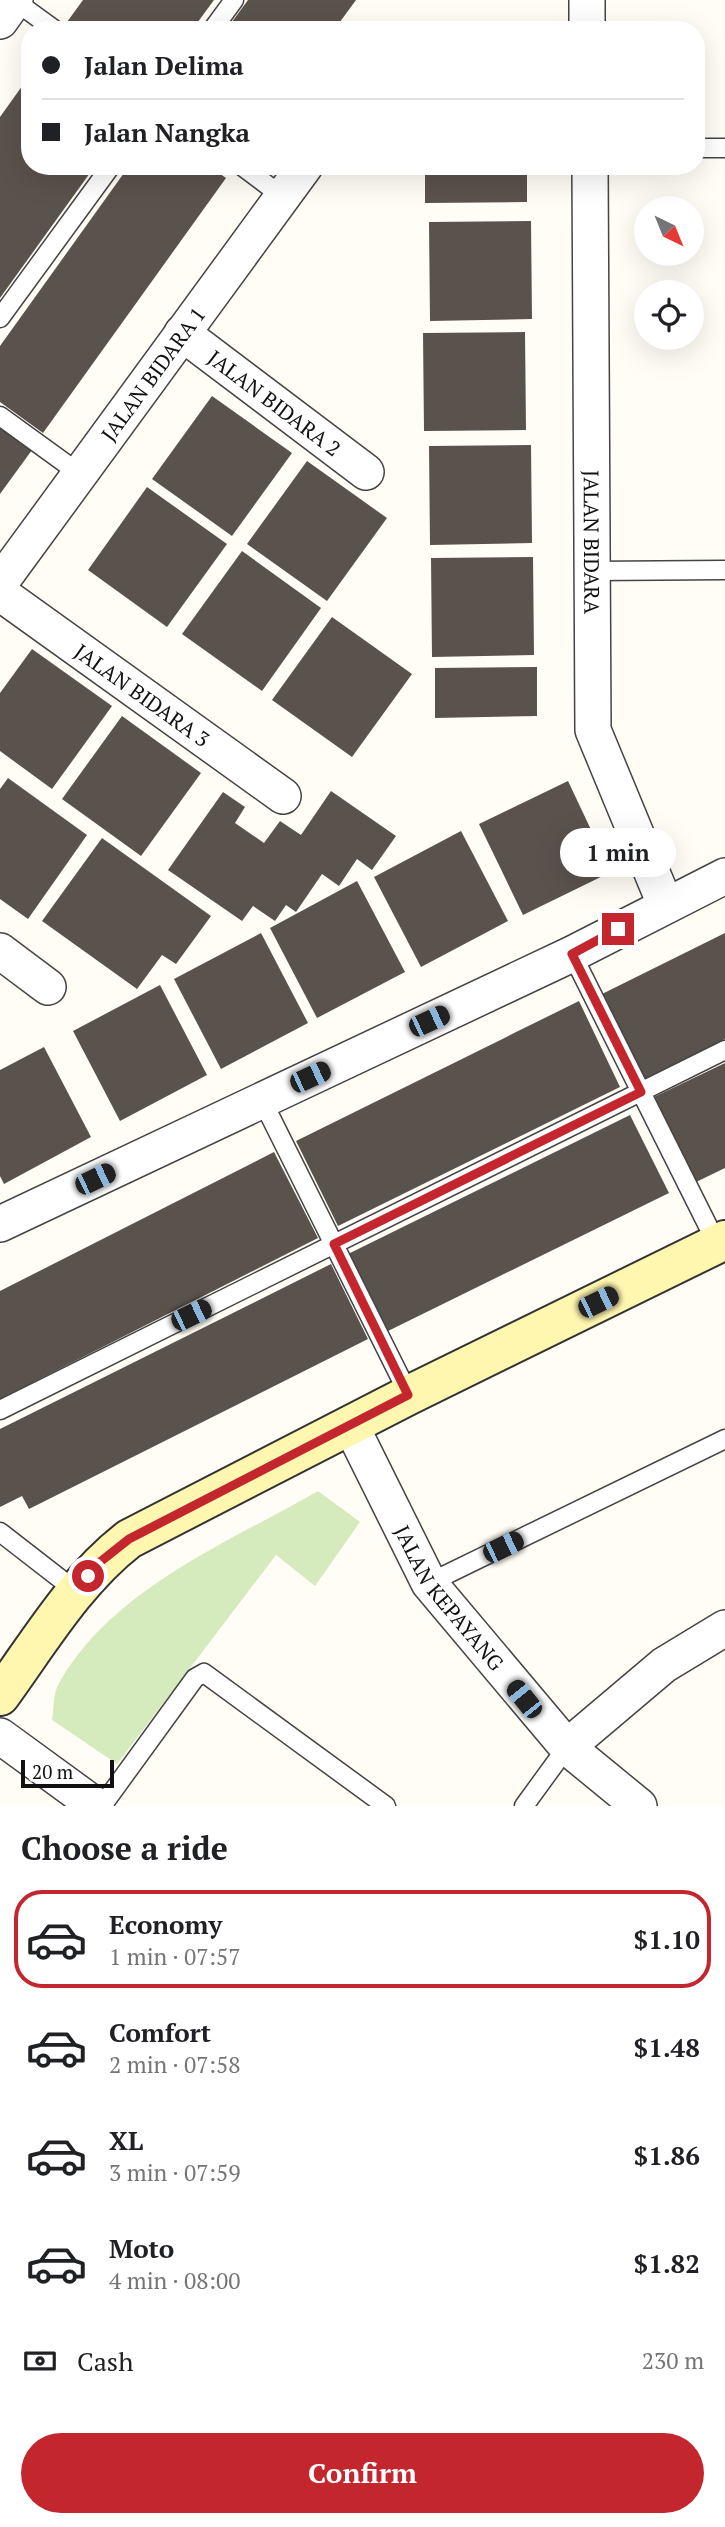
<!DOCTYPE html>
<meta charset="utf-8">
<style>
:root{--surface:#fff;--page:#f2f2f2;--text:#202124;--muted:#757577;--line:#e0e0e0;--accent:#c4262e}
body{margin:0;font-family:"PT Serif",serif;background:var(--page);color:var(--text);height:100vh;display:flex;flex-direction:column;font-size:26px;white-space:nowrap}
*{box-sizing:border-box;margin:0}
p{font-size:23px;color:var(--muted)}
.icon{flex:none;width:38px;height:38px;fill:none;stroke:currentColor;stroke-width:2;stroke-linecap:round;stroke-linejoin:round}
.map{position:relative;height:1806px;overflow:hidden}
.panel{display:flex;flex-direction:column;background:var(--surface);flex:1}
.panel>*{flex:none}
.banner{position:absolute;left:21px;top:21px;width:684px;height:154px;border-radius:28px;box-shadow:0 7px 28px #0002;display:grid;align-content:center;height:154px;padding:0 21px;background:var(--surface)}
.needle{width:46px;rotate:137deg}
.controls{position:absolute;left:634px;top:196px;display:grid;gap:14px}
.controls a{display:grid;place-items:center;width:70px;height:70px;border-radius:50%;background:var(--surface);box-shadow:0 7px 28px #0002;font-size:35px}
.scale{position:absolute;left:21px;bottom:18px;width:93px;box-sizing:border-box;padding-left:7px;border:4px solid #111;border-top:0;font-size:19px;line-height:24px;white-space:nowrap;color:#111;-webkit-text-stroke:5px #fff;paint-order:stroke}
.end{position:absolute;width:32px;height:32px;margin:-16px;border:9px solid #c4262e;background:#fff;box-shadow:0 0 0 4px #fff}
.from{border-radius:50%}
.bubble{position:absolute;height:49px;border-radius:24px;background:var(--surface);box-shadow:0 7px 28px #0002;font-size:23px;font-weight:600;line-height:49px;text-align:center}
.car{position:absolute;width:21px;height:42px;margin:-21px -10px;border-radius:9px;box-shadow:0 0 5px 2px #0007;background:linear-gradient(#222 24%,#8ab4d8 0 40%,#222 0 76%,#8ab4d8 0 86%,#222 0)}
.banner b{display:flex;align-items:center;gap:24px;height:66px;font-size:26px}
.banner b+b{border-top:2px solid var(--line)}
.banner i{width:18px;height:18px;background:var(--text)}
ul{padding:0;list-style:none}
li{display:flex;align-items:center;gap:21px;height:98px;margin:0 14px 10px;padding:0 7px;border:4px solid transparent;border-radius:28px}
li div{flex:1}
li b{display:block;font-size:26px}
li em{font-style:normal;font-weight:600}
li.on{border-color:var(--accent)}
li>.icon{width:63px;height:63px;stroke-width:1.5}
h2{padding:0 21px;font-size:32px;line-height:84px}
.pay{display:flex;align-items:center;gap:18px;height:77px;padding:0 21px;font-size:26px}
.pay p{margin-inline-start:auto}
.cta{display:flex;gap:14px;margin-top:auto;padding:14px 21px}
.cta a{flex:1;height:80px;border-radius:42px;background:var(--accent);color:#fff;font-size:28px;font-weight:600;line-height:80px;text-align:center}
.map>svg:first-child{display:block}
.green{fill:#d5ebbd}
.building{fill:#5a524d}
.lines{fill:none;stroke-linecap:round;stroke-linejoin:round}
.lane-casing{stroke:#444;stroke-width:21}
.street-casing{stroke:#444;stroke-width:38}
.secondary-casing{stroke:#333;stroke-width:42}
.lane{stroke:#fff;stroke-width:18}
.street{stroke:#fff;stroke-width:35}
.secondary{stroke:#fff6b0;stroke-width:38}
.route{stroke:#c4262e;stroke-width:9}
.labels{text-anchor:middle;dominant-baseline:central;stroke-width:7;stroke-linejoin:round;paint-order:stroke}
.street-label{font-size:21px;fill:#111;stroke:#fff}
</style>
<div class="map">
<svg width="725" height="1806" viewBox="0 0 725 1806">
<rect width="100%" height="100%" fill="#fffdf5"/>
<!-- green -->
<path class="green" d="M318,1491L360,1522L315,1586L276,1555L117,1764L52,1720C54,1709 53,1693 59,1683C113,1588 228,1543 318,1491Z"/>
<!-- building -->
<path class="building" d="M83,0H214L192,30H78L67,22Z
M248,0H356L334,30H226Z
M30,75V166H95L0,298V117Z
M129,166H209L226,178L43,433L0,402V346Z
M425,166H527V202L425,203Z
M531,221L532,319L430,321L429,222Z
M525,332L526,430L424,431L423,333Z
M212,396L292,453L232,536L152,479Z
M0,427L32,450L0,494Z
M531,445L532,543L430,545L429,446Z
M307,461L387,518L327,601L247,544Z
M147,487L227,544L167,627L88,570Z
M242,551L321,608L262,691L182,634Z
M533,557L534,655L432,657L431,558Z
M332,617L412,674L352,757L272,700Z
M32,649L112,706L52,789L0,751V693Z
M537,667V716L435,718V668Z
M122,716L201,773L141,856L62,799Z
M8,778L87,835L28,919L0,899V789Z
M568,781L611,872L523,915L479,824Z
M331,791L396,836L372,870L357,859L339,886L322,874L296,912L286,905L275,921L253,906L242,921L168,870L223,792L245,807L235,823L264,843L280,821L301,835Z
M461,831L508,921L421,967L374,877Z
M102,838L211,916L176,964L162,955L137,989L42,921Z
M357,881L405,972L317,1018L270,928Z
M261,933L308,1023L221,1069L174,979Z
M725,933V1039L644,1079L602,994Z
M160,985L207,1075L120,1121L73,1031Z
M579,1001L620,1087L338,1226L296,1141Z
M44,1047L91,1137L4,1184L0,1176V1070Z
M725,1063V1168L694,1183L654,1097Z
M630,1115L669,1193L386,1332L348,1254Z
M274,1152L318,1238L0,1399V1291Z
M331,1264L368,1339L29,1509L22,1496L0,1507V1429Z"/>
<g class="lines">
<defs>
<path id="lane" d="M15,1L55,30
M212,30L234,0
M696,148H725
M242,166L283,197
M0,318L111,166
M0,416L80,474
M593,571L725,570
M572,954L717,1244
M262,1100L409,1395
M0,1410L725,1050
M0,1532L76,1591
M429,1583L725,1439
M102,1806L195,1678L204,1673L386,1806
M524,1806L567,1747"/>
<g id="street">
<path d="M0,21L15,0"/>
<path d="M587,30V0"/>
<path id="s1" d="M590,166L593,730L665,904"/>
<path id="s2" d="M182,333L366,472"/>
<path id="s3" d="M0,583L305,166"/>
<path id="s4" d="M0,593L283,796"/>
<path d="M0,951L48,987"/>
<path d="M0,1224L572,954L725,876"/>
<path id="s5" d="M350,1424L429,1583L567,1747L639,1806"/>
<path d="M0,1736L96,1806"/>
<path d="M567,1747L664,1665L725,1628"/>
</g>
<path id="secondary" d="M0,1696C40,1641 75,1581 129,1539L409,1395L725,1240"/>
</defs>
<!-- lane casing -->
<use href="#lane" class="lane-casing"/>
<!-- street casing -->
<use href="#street" class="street-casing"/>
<!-- secondary casing -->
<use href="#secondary" class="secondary-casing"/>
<!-- lane -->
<use href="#lane" class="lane"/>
<!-- street -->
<use href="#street" class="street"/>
<!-- secondary -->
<use href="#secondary" class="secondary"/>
</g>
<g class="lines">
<!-- route -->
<path class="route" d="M88,1576L100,1562L129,1539L408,1395L334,1244L641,1092L572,954L618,929"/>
</g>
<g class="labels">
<!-- street labels -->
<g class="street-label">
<text stroke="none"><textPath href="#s3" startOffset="259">JALAN BIDARA 1</textPath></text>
<text stroke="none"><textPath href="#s2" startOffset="116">JALAN BIDARA 2</textPath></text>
<text stroke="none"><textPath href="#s1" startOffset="376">JALAN BIDARA</textPath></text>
<text stroke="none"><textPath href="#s4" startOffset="175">JALAN BIDARA 3</textPath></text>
<text stroke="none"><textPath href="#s5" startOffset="201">JALAN KEPAYANG</textPath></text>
</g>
</g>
</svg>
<div class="controls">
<a><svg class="needle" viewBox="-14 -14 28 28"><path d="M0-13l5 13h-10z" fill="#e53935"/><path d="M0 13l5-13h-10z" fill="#757577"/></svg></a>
<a><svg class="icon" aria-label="locate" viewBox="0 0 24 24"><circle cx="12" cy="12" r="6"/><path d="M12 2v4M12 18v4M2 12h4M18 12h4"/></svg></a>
</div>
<div class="scale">20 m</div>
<i class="end from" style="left:88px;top:1576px"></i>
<i class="end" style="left:618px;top:929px"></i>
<div class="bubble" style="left:560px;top:828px;width:116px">1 min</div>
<i class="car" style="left:429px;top:1021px;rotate:65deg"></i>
<i class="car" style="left:310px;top:1077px;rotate:65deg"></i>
<i class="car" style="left:95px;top:1179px;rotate:64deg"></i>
<i class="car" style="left:598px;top:1302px;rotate:64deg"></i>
<i class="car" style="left:191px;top:1315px;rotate:64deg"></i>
<i class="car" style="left:503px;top:1547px;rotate:64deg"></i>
<i class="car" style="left:524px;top:1699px;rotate:321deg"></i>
<div class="banner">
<b><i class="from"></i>Jalan Delima</b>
<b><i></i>Jalan Nangka</b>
</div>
</div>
<section class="panel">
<h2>Choose a ride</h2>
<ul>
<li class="on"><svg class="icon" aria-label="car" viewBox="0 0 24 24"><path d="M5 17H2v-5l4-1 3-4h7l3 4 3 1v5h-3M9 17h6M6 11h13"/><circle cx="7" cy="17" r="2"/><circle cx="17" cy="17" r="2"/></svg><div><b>Economy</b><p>1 min · 07:57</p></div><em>$1.10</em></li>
<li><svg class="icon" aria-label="car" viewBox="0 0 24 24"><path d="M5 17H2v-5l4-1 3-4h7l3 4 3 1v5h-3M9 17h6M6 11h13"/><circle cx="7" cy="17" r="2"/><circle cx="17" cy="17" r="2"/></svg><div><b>Comfort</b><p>2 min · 07:58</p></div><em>$1.48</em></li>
<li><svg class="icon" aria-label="car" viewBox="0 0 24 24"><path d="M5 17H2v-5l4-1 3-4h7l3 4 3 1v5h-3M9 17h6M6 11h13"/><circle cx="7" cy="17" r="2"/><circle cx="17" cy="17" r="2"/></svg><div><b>XL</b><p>3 min · 07:59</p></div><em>$1.86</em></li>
<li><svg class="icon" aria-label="car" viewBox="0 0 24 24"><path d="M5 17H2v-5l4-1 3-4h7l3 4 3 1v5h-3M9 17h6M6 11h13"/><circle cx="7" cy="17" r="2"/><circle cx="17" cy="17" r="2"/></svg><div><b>Moto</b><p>4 min · 08:00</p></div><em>$1.82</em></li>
</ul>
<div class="pay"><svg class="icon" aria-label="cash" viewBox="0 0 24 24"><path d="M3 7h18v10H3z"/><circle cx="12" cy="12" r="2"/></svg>Cash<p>230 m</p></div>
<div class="cta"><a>Confirm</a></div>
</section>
